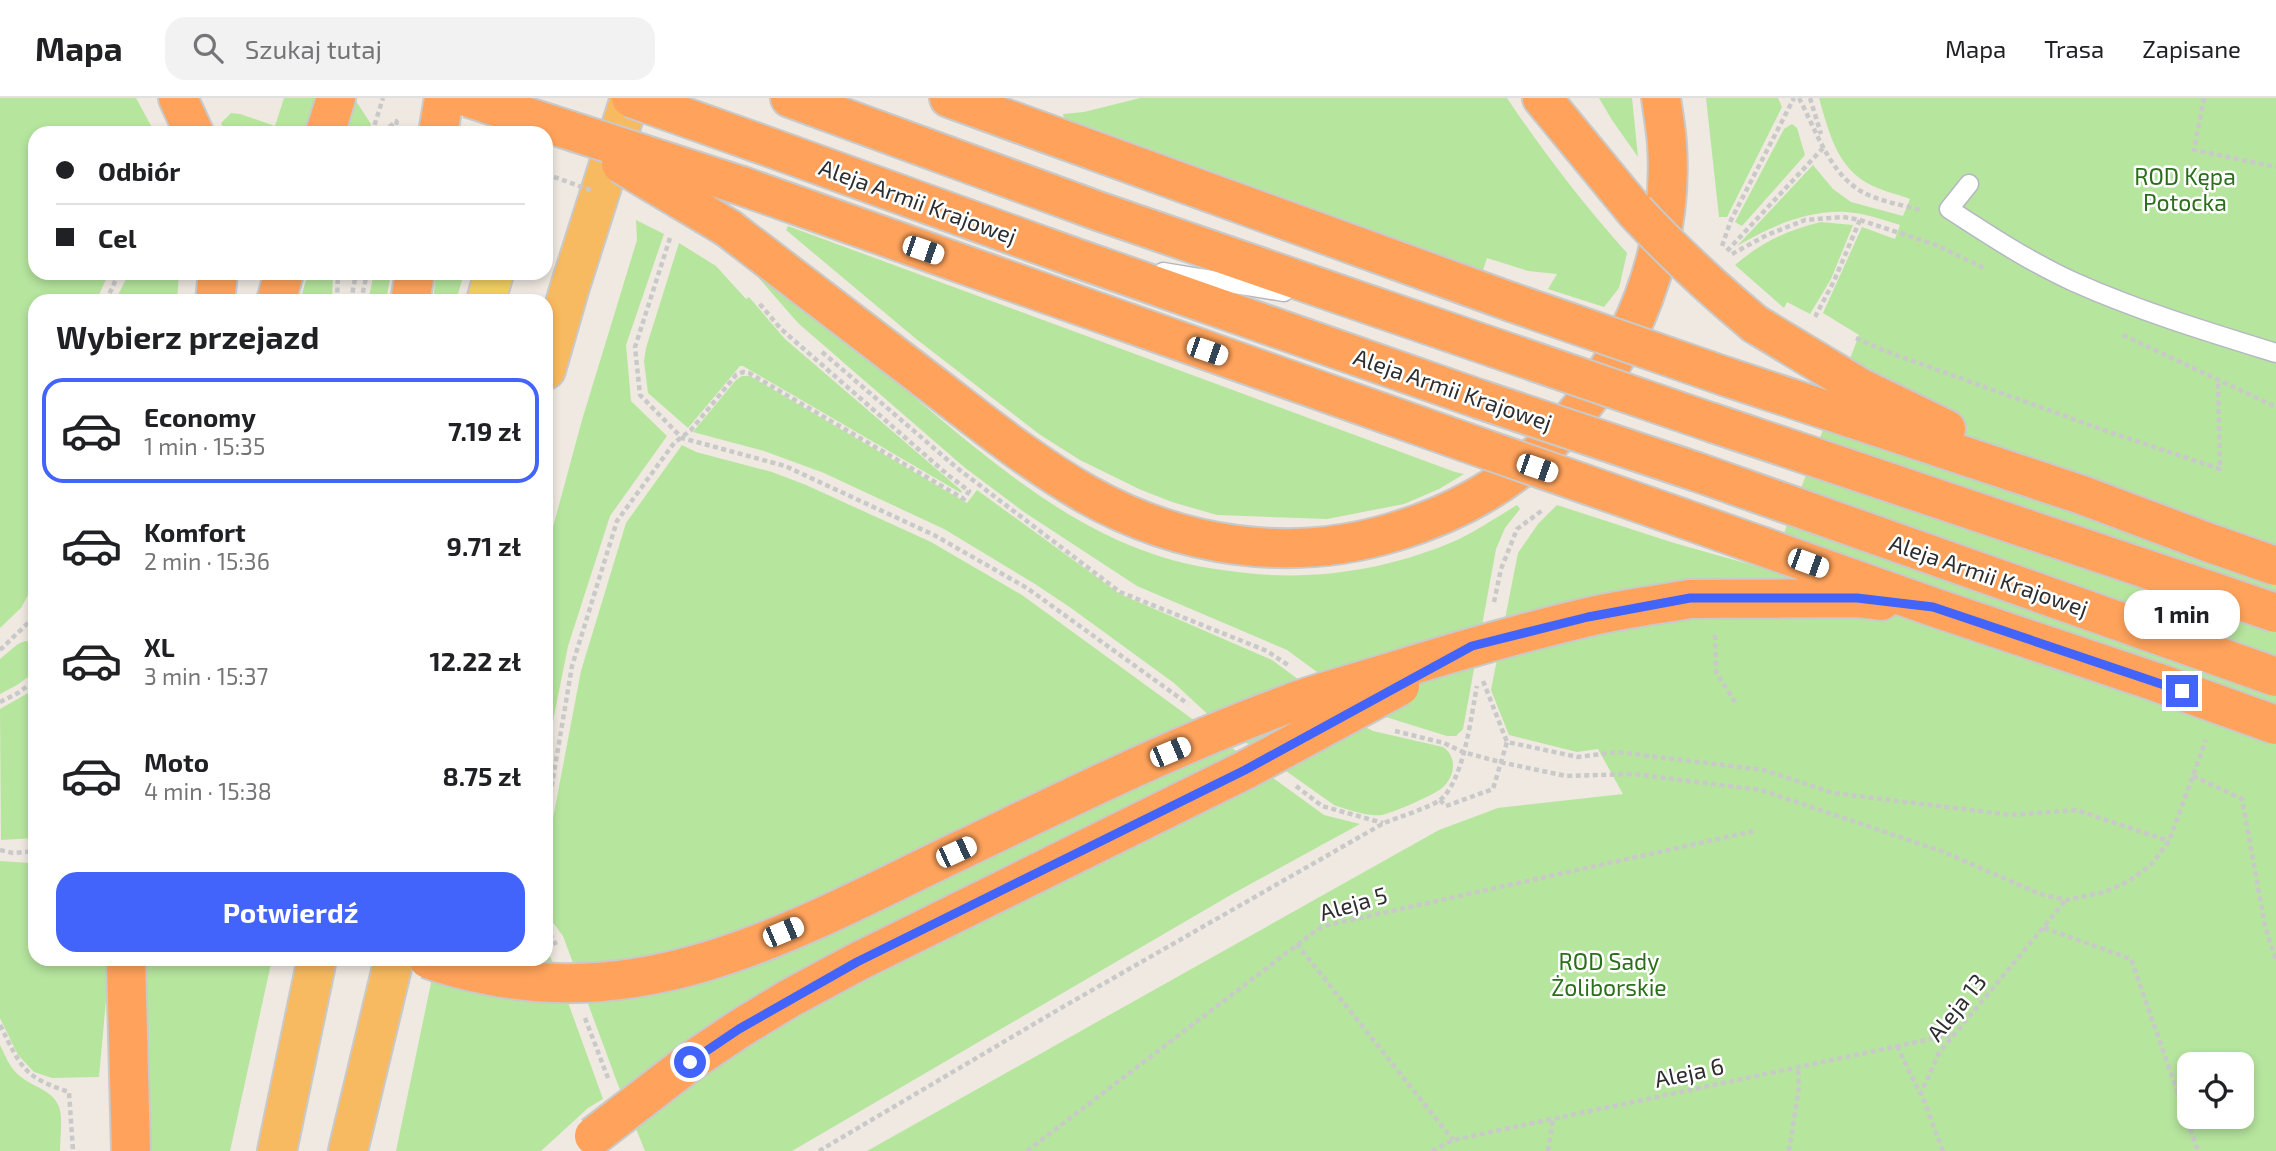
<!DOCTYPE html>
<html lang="pl">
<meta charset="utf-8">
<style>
:root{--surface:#fff;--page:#f2f2f2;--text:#202124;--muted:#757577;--line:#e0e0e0;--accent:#4264fb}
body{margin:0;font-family:"Exo 2",sans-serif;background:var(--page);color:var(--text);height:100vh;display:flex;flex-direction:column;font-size:26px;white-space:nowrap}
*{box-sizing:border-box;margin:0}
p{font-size:23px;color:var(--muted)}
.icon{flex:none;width:38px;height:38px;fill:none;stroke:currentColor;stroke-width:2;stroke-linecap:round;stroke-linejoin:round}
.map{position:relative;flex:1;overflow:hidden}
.side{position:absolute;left:28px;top:196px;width:525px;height:672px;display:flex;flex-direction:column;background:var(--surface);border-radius:21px;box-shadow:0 4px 10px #0003}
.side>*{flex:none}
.banner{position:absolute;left:28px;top:28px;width:525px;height:154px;border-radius:21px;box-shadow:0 4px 10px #0003;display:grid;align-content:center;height:154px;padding:0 28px;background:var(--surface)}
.tools{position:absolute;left:2177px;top:954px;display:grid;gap:14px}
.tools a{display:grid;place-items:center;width:77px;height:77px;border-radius:14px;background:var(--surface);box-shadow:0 4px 10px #0003;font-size:35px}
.end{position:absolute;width:32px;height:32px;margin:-16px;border:9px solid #4264fb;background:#fff;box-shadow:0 0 0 4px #fff}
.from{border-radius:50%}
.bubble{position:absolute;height:49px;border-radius:21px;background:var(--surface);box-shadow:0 4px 10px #0003;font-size:23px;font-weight:700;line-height:49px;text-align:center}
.car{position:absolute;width:21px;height:42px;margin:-21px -10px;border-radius:9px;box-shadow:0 0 5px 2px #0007;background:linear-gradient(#fff 24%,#345 0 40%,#fff 0 76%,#345 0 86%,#fff 0)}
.banner b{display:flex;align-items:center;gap:24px;height:66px;font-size:26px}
.banner b+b{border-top:2px solid var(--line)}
.banner i{width:18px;height:18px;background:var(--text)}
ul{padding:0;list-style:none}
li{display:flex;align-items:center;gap:21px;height:105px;margin:0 14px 10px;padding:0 14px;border:4px solid transparent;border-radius:21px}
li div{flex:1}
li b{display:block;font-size:26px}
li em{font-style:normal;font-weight:700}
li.current{border-color:var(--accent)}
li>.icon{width:63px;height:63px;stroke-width:1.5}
h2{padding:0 28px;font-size:32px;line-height:84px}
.cta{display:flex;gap:14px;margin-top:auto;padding:14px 28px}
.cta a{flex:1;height:80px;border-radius:21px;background:var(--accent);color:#fff;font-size:28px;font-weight:700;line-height:80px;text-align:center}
header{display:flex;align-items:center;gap:42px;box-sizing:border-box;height:98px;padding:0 35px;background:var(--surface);border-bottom:2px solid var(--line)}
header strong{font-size:33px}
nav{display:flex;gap:38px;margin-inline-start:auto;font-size:24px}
.search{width:490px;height:63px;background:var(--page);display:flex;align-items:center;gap:18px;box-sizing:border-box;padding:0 24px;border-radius:21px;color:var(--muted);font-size:26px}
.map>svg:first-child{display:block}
.green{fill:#b6e59e;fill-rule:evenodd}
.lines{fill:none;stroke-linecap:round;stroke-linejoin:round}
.service-casing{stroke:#b4b7c1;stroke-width:21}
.primary-casing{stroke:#c9c9c9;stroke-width:42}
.trunk-casing{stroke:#c9c9c9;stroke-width:42}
.motorway-casing{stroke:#c9c9c9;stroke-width:42}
.path{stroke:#c9c9c9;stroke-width:4.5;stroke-dasharray:5 3.5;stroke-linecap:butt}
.service{stroke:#fff;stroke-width:18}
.primary{stroke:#f2d163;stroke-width:38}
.trunk{stroke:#f8ba60;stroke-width:38}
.motorway{stroke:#ffa35c;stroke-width:38}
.motorway-bridge-casing{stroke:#c9c9c9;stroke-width:42;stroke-linecap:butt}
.path-bridge{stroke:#c9c9c9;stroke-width:4.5;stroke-dasharray:5 3.5;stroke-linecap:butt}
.motorway-bridge{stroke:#ffa35c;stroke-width:38}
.route{stroke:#4264fb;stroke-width:9}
.labels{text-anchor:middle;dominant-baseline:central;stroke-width:5;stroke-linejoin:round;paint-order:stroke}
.park-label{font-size:23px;fill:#2c6e1b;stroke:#fff}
.street-label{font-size:23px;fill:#2e2e2e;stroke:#fff}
</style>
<header>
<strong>Mapa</strong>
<div class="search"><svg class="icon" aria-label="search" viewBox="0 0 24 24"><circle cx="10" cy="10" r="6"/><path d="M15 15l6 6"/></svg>Szukaj tutaj</div>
<nav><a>Mapa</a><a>Trasa</a><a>Zapisane</a></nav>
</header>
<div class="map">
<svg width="2276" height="1053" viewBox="0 0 2276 1053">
<rect width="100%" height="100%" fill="#efe9e1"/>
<!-- green -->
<path class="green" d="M0,0H136L155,35H35V175H109L96,203H35V484L21,510L0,530Z
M284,0H317L306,35H225L221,25L231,15L240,16L275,28Z
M354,0L371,26L368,35H342Z
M1140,0H1507C1544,55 1583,106 1627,155L1619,190L1604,209L1548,191L1557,176L1528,173L1487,160L1483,172L1090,29L1064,21L1063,16L1084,14Z
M1599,0H1632L1638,59L1612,22Z
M1706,0H1778L1782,9L1727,119H1719Z
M1819,0H2276V1053H867L1439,732L1498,710L1623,696L1598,651L1577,654L1509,637L1491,592L1518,455L1538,426L1557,407L1674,445L1770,472L1859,237L1823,215L1862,129L1895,141L1900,127C1883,122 1865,115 1846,114C1806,112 1770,129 1737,148L1813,67L1833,91L1851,104L1903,118L1910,101C1898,96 1885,94 1873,88C1837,72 1829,34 1819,0ZM2189,966H2242V1018H2189Z
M1792,26L1797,30L1805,57L1742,128L1735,124L1784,31Z
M636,122L664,136L626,247L631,303L667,338L610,418L568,548L546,658V455L582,322L637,142Z
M1821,124L1853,127L1831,181L1810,216L1787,204L1784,210L1735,167C1761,145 1787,132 1821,124Z
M788,128L1455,374L1464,376L1439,391L1404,406L1327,421L1217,417L1172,404L1139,391L1080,362L1039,336L915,240L786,132Z
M679,145L716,168L746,201L749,199L785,241L962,393L961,395L743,268H740L688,330L648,295L644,263L646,250Z
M743,162C761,175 781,188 799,201C841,233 880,270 920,304C991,363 1064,426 1153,456C1183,467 1214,471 1246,475C1317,483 1391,471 1457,442C1478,432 1497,419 1517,407L1520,411L1505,430L1496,451L1463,631L1456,638H1447L1373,615L1287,552L1137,488L1024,414L964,369L798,225Z
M129,175H179L177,203H115Z
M308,175H333L332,203H300Z
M374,175H391L386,203H368Z
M436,175H464L456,203H433Z
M742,278H750L967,405L977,392L1120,496L1272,562L1356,624L1373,633L1443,649C1458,659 1455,679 1442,690C1434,697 1392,715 1382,717C1370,719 1345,711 1334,707L1214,622L1174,585L1071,510L1035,486L969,446L944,431L824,375L764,353L693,334L736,282Z
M682,347L696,354L772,374L806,387L931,444L1022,497L1324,717L1360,726L1234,795L792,1053H645L617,984L563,838L546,815V757L581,573L626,425Z
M25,543L35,545V574L17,587L0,596V561L18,546Z
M35,591V740L1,742L0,611Z
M0,763L30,765L35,763V861H107V891L99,979L52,980L34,974L18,957L0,920Z
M546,849L557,874L603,1001L588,1010L541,1053H396L436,861H546Z
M143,861H272L230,1053H149Z
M0,947C6,959 10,971 21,979C33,989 53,992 59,1009C63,1018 60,1042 60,1053H0Z"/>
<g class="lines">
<defs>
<path id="service" d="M1969,86L1949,111C1989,137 2030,164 2074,184C2139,213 2208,234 2276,255
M1163,174L1284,194"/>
<path id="primary" d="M486,203L494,175"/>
<path id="trunk" d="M546,272L569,192L630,0
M277,1053L317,861
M348,1053L394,861"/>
<path id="motorway" d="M178,0L194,35
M790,0L1098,113L1495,250
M949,0L1511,204
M1542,0L1635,113
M325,35L336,0
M438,35L444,0
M755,44L1079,161L1479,301
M742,88L1465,344
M728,130C795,182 862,233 929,284C980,323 1030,364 1086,396C1180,449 1290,466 1394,434C1458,415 1517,381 1562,332C1633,254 1674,152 1667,46C1666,31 1663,15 1661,0
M215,203L218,175
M276,203L284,175
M410,203L415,175
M1755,226L1859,289L1946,331
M1727,279L2082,397L2207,444
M1713,325L2188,485
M1697,374L2172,542
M1682,420L1933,509L2159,585
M1690,501L1857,500L1881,503
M126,861L131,1053"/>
</defs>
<!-- service casing -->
<use href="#service" class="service-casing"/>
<!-- primary casing -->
<use href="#primary" class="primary-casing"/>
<!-- trunk casing -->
<use href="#trunk" class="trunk-casing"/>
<!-- motorway casing -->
<use href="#motorway" class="motorway-casing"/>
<!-- path -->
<path class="path" d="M1799,0C1818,36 1832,84 1873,99C1889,105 1906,108 1921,112
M1810,0L1821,36
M2204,0L2194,52L2276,69
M372,35L383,0
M384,35L385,32L398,22
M394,35L397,23
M670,140L635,249L640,297L682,340L785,368L934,437L1027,490L1188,606
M1722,148L1731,122L1794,0
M1727,153L1824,49
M1732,156L1767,137L1805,122L1843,119L1860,122L1936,147L1986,171
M106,203L119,175
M337,203L338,175
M351,203L356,175
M361,203L367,175
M1818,218L1816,217L1834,183L1860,122
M2123,237L2276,309
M1856,240L1885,253L2112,335L2220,371L2218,282
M822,254L957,370L1120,494L1267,553L1288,567
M1494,504L1501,471L1517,431L1544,411
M29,524L35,528
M1715,537L1716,574L1737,607
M0,552L29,524L35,514
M1483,583L1507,644
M0,604L18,595L35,582
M1395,633L1444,645L1463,654L1500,664L1566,678L1633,676L1761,692L1944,754L2040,796L2066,802L2105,794L2129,783L2151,767L2169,743L2206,642
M2193,678L2242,701L2265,828L2276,862
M1296,688L1322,708L1383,725
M1440,702L1446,708L1493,691L1507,644L1578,659L1617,654L1764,672L1833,695L2011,717L2076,712L2169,743
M546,722L572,568L617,423L674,345L691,332L736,277L743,274L749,275L964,401L969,393L948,377L781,231L759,205
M0,752L13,755L35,753
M546,828L556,847
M2044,830L2131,861L2198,1053
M1297,846L1453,1042
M585,920L608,980
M0,927C21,969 23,979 69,994L73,1053
M1897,948L1920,995
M819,1053L1061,910L1384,725C1396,720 1431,709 1440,702C1464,683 1471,618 1477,588
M1027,1053L1318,831L1328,827L1754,733
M1432,1053L1453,1042L1955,936
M1548,1053L1553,1021
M1789,1053L1799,989L1798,969
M1943,1053L1921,995L1939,955L2066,802"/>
<!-- service -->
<use href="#service" class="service"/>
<!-- primary -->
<use href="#primary" class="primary"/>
<!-- trunk -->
<use href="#trunk" class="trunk"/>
<!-- motorway -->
<use href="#motorway" class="motorway"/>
<defs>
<path id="motorway-bridge" d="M469,0L742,88
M631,0L755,44
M621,66L728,130
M1635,113C1673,154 1712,190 1755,226
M1511,204L1727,279
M1495,250L1713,325
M1479,301L1697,374
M1465,344L1682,420
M2207,444L2276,468
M2188,485L2276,515
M2172,542L2276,579
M2159,585L2276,627
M428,861C449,869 470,874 492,878C663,912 814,822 963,751C1070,700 1176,647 1288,606C1319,594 1352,586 1384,576C1450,555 1517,536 1584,520C1619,511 1655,507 1690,501
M594,1038L690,964L739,931L790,900L857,864L1245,672L1400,588"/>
</defs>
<!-- motorway-bridge casing -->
<use href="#motorway-bridge" class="motorway-bridge-casing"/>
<!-- path-bridge -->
<path class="path-bridge" d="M546,76L593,93"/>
<!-- motorway-bridge -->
<use href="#motorway-bridge" class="motorway-bridge"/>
</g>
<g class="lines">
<!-- route -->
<path class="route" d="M690,964L739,931L857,864L1245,672L1472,548L1588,519L1690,500H1857L1933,509L2182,593"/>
</g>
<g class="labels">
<!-- park labels -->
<g class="park-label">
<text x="2185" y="78">ROD Kępa<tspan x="2185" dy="26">Potocka</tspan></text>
<text x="1609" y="863">ROD Sady<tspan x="1609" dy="26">Żoliborskie</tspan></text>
</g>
<!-- street labels -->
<g class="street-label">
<text transform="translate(918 103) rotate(20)">Aleja Armii Krajowej</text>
<text transform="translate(1453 291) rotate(19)">Aleja Armii Krajowej</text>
<text transform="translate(1989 477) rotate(19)">Aleja Armii Krajowej</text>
<text transform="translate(1353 805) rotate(-16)">Aleja 5</text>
<text transform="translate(1956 909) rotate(-51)">Aleja 13</text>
<text transform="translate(1689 974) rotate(-12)">Aleja 6</text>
</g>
</g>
</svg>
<div class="tools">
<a><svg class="icon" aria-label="locate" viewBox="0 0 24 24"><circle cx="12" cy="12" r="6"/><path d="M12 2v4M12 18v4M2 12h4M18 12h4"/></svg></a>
</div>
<i class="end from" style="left:690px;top:964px"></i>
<i class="end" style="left:2182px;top:593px"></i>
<div class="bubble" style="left:2124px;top:492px;width:116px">1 min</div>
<i class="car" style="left:923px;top:152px;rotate:109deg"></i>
<i class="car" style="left:1207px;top:253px;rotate:109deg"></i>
<i class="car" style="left:1537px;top:370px;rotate:109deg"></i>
<i class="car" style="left:1808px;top:465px;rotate:110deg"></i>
<i class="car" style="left:1170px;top:654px;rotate:67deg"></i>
<i class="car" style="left:956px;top:754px;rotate:65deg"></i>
<i class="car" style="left:783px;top:834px;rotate:67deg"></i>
<div class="banner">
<b><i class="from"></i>Odbiór</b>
<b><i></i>Cel</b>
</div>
<section class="side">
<h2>Wybierz przejazd</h2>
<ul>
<li class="current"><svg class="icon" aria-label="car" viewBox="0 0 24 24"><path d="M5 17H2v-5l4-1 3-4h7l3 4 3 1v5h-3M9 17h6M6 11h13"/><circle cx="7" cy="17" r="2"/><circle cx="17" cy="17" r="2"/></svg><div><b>Economy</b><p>1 min · 15:35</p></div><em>7.19 zł</em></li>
<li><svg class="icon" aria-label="car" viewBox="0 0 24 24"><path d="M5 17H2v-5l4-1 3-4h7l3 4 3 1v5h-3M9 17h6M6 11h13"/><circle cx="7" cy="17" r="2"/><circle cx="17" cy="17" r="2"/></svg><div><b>Komfort</b><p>2 min · 15:36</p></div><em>9.71 zł</em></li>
<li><svg class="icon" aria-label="car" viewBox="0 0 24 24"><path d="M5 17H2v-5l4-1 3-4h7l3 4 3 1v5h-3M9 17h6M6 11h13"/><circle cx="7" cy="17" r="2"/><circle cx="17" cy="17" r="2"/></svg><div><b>XL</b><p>3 min · 15:37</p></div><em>12.22 zł</em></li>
<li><svg class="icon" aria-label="car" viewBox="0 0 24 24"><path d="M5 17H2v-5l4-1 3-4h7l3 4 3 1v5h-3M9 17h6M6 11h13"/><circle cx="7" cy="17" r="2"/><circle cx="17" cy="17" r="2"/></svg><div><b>Moto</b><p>4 min · 15:38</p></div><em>8.75 zł</em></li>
</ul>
<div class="cta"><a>Potwierdź</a></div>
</section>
</div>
